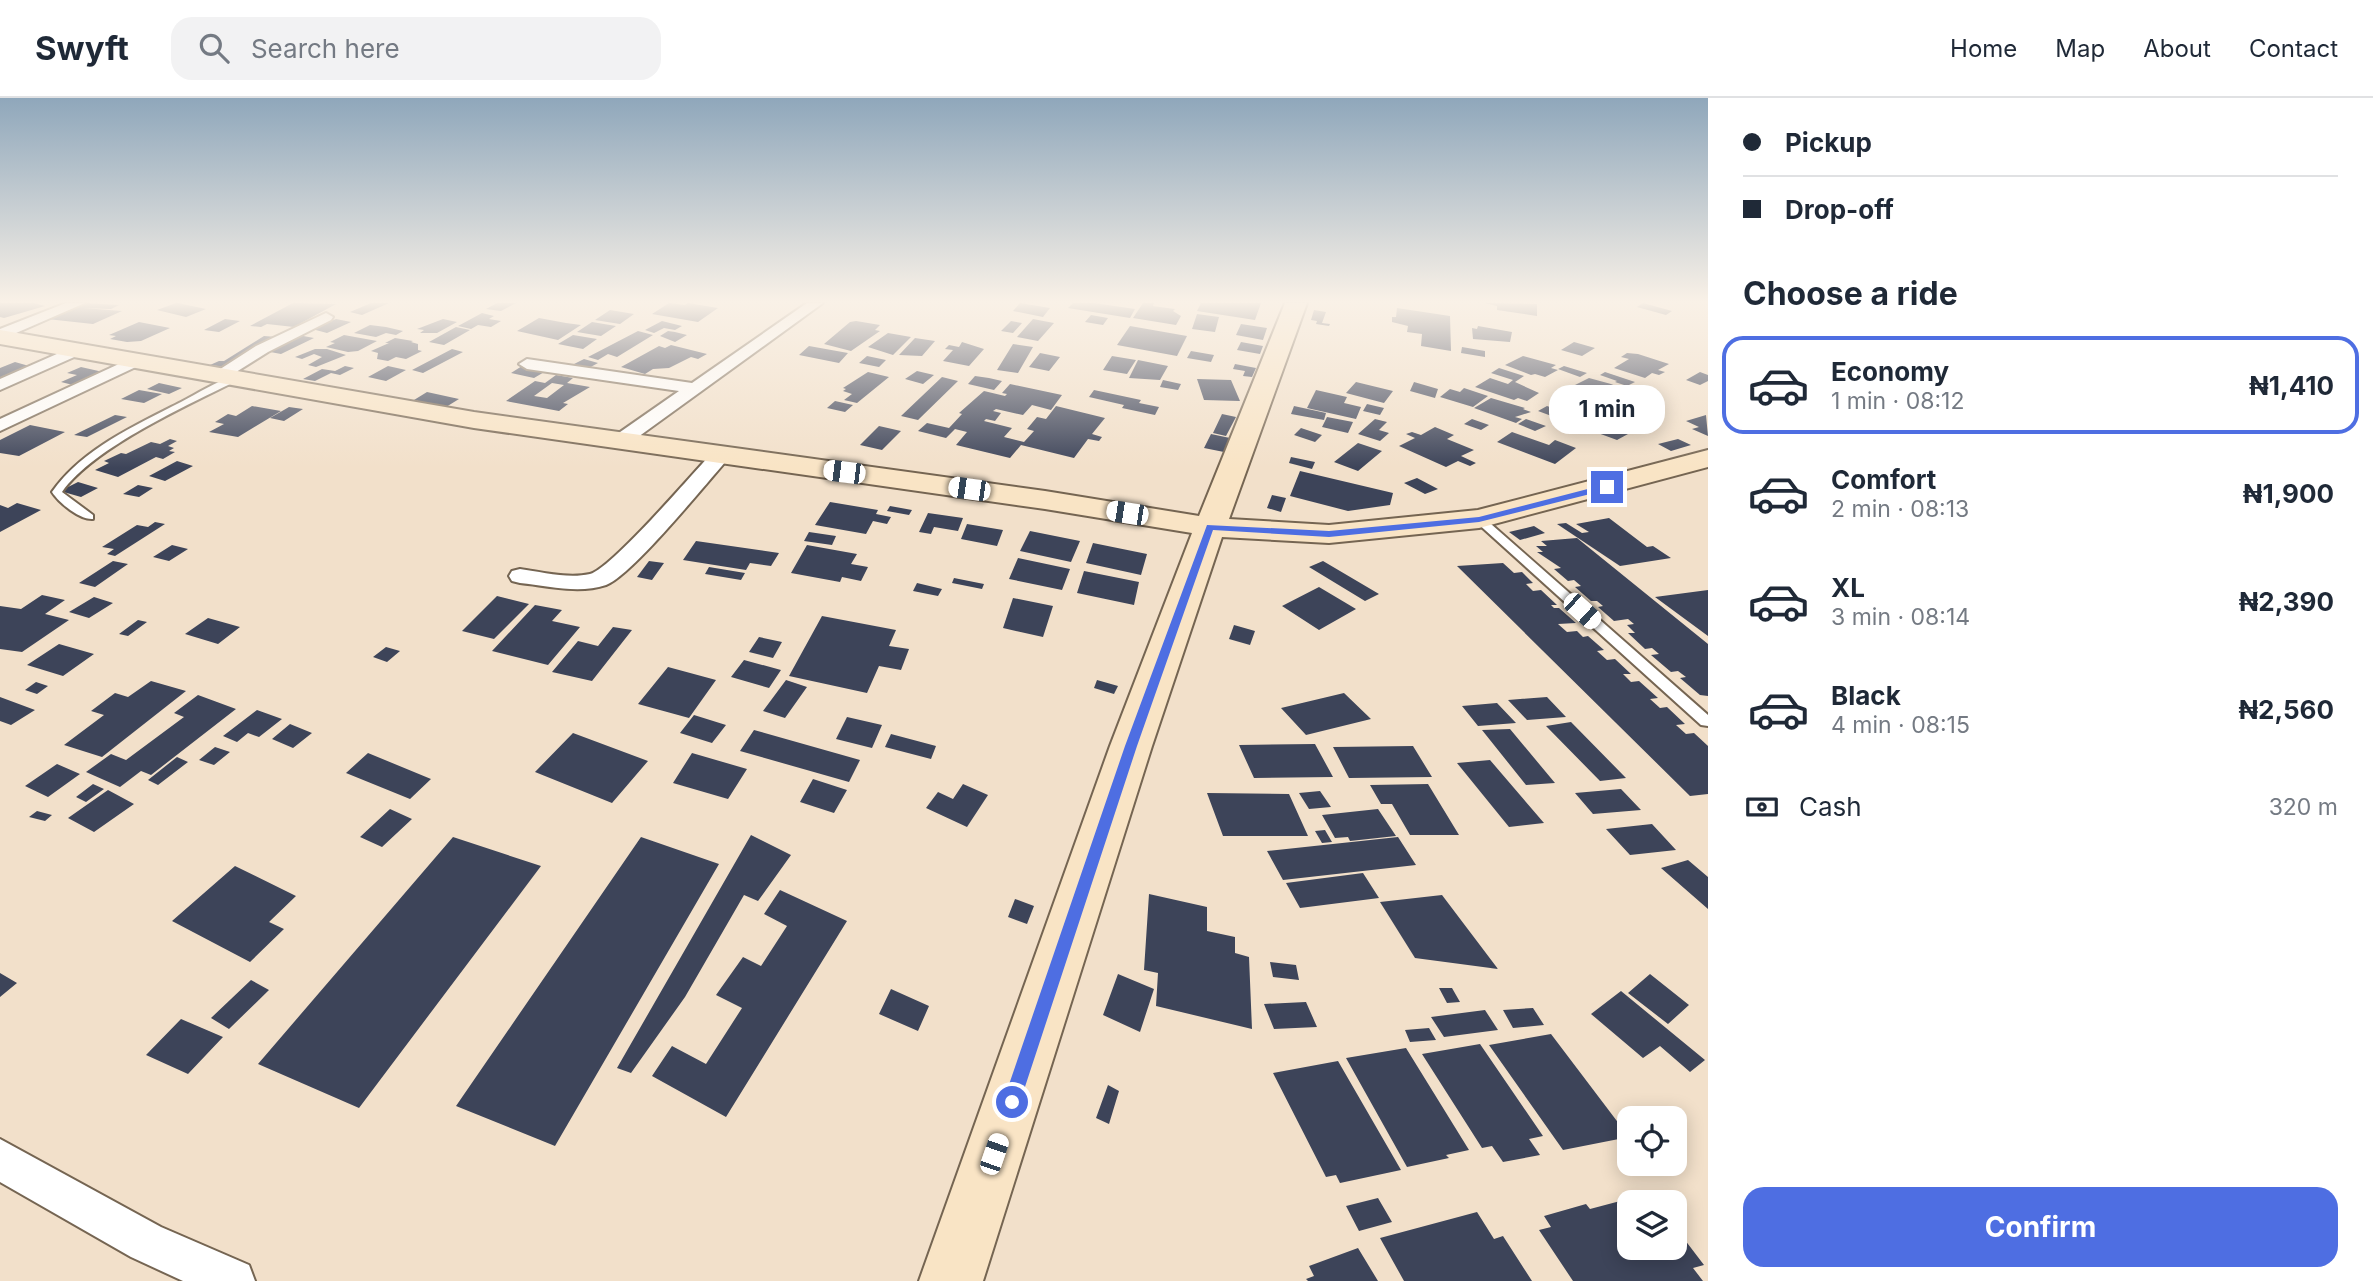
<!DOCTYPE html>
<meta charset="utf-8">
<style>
:root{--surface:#fff;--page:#f2f2f3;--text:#1f2937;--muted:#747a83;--line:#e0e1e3;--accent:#4e6ee2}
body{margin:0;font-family:Inter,sans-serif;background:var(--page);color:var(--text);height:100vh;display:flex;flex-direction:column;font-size:26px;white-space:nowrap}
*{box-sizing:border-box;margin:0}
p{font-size:23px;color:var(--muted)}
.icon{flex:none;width:38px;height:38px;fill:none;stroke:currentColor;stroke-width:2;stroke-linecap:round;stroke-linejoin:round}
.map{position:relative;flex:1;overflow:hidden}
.panel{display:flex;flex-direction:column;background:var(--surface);width:665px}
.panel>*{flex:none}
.guide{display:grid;align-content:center;height:154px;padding:0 35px;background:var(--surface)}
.controls{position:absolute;left:1617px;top:1008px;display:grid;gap:14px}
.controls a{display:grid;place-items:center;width:70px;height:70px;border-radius:14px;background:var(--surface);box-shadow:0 4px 18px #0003;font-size:35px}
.end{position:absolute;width:32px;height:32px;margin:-16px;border:9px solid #4e6ee2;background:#fff;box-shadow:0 0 0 4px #fff}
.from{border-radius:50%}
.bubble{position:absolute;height:49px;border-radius:21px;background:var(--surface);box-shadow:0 4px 18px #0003;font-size:23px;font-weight:700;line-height:49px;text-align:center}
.car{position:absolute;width:21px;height:42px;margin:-21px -10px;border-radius:9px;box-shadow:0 0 5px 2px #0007;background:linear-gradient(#fff 24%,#345 0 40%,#fff 0 76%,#345 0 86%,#fff 0)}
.guide b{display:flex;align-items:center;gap:24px;height:66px;font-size:26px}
.guide b+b{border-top:2px solid var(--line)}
.guide i{width:18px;height:18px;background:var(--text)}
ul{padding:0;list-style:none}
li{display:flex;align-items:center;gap:21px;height:98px;margin:0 14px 10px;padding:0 21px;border:4px solid transparent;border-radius:21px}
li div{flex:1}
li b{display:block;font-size:26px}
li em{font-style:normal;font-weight:700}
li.current{border-color:var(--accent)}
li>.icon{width:63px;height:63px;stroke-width:1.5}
h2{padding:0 35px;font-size:32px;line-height:84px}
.pay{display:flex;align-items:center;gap:18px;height:77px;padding:0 35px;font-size:26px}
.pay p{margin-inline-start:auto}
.button{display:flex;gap:14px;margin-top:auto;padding:14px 35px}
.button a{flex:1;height:80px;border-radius:21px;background:var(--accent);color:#fff;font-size:28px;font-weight:700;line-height:80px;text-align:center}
header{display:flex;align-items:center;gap:42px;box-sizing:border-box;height:98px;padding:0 35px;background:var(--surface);border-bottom:2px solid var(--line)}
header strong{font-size:33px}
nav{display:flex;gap:38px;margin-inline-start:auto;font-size:24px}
.search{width:490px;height:63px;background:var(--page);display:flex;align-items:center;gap:18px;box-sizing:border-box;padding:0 24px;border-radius:21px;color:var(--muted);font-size:26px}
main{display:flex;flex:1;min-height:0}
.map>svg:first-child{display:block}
.building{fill:#3d4459;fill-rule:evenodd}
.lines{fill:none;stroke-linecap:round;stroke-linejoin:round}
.lane-casing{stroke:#756552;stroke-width:4}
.street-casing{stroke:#756552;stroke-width:4}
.secondary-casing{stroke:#756552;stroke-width:4}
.lane{fill:#fff;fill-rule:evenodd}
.street{fill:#fff;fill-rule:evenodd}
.secondary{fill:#f9e4c5;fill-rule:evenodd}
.route{fill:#4e6ee2}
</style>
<header>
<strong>Swyft</strong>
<div class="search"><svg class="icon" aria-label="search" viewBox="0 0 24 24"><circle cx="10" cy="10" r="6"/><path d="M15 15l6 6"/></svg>Search here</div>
<nav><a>Home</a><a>Map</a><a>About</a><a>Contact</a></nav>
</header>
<main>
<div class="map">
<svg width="1708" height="1183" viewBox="0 0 1708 1183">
<rect width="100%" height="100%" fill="#f2e0ca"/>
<!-- building -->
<path class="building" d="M0,205H34L45,208L4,220L0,219Z
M85,205L119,207L111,211L83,210L122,213L93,226L47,221Z
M176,205H178L206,211L186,219L157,212Z
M293,205L336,206L294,229L267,226L261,229L250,228Z
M371,205H389L362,217L350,214Z
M497,205H516L501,213L486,211Z
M669,205L685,207L688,205L718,210L698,224L652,216Z
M1020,205L1050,210L1043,219L1013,213Z
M1073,205H1094L1135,211L1130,220L1068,210Z
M1143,205H1154L1153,208L1145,207L1175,211L1173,213L1181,218L1176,227L1133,220Z
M1201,205H1261L1255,222L1197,213Z
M1485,205L1537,206V218L1497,212V208Z
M1643,205L1672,213L1666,217L1637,209Z
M1397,210L1450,218L1451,253L1421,248L1422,236L1407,234L1408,228L1392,224V219H1396Z
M610,212L634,216L620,226L595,222Z
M1314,212L1326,214L1322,225L1330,226L1329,228L1316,226L1317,223L1311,222Z
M482,215L494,218L489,221L501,223L491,229L478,227L471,231L458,228Z
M1197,216L1219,219L1215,234L1192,231Z
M1091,217L1108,220L1103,227L1085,224Z
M539,220L566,225L581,227L558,242L517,233Z
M225,221L240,223L219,234L204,232Z
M336,221L351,224L327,235L312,231Z
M443,221L457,224L437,235H420L424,232L417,231Z
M1033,221L1054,225L1038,243L1017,239Z
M662,223L682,228L675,232L664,230L654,235L645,232Z
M856,223L880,227L875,232L880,233L851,253L824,246L850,224Z
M1011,223L1022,225L1013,235L1001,233Z
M139,224L170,230L141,243L127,244L110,241L116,238L109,237Z
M592,224L616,228L601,238L577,234Z
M1241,226L1267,230L1263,242L1236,237Z
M370,227L386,229L403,233L396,237L386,235L376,239L354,235Z
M1130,228L1187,238L1177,258L1117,247Z
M1478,228L1512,234L1510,244L1473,241L1472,230L1477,231Z
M456,229L470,232L444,247L429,244Z
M638,233L653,237L617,259L608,256L598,262L588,259Z
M668,233L675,234L687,237L675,244L660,238Z
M888,235L911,239L893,257L868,249Z
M298,237L314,240L281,256L265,253Z
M344,237L377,243L358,253L348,254L326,249L335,245L330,244Z
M573,237L597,241L583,251L558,246Z
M264,238L277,239L225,269L210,267L219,263H224Z
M395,240L413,243L411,244L418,246V252L422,253L406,261L396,259L388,263L377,261L378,255L371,253L389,245H385Z
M915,240L935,243L922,258L899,257Z
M962,244L984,251L969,268L943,263L953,252L945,251L949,247L959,249Z
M1241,244L1263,248L1260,256L1237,252Z
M1574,244L1595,250L1582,258L1561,252Z
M1013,246L1033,249L1018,275L997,272Z
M671,247L707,256L698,261L691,259L669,270L653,271L645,276L621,269L659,248L665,250Z
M809,248L848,255L839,265L799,257Z
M1462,249L1485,253V259L1461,255Z
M315,251H327L346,257L316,269L308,267L322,259L314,256L302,261L295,259Z
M452,251L463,254L423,275L412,272Z
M1191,253L1214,257L1211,264L1187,260Z
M1040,255L1060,259L1049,273L1029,269Z
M1627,255L1638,256L1669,266L1658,272L1665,274L1659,277L1652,275L1645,280L1614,270L1629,261L1621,259Z
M867,258L886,262L879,269L859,265Z
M1112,258L1136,262L1127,276L1103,272Z
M1523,258L1556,267L1551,270L1558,272L1545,279L1535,276L1531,277L1505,267Z
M584,261L598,265L587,271L572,267Z
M1138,262L1168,268L1160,282L1129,280Z
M15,264L36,270L0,284V270Z
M1235,266L1256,270L1252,279L1243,278L1245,273L1233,271Z
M345,268L354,270L340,277L331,275L315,283L303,281L322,271L335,273Z
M388,268L406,272L386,283L368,279Z
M522,268L546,273L534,280L511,275Z
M1564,268L1587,275L1580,279L1558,271Z
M81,269L103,274L73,287L61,284L77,277L67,275Z
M1499,270L1524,278L1515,284L1539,295L1527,303L1518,300L1514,302L1475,289L1490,280L1508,286L1513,282L1491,275Z
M917,273L934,277L923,286L905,281Z
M868,274L889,279L857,305L844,302L852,296L843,293L846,291L843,290Z
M1605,274L1635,284L1627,288L1615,284L1617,283L1600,277Z
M1700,274L1708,277V283L1700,287L1686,282Z
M556,277L573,280L567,285L590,289L563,305L568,306L559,313L506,303L535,283L545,285ZM552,285L564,287L547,300L534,298Z
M975,278L989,280L1002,283L994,292L968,286Z
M942,279L958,283L918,322L901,318Z
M1589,280L1611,286L1637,297L1610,310L1604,308L1600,310L1569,299L1584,292L1573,288Z
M1197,281L1231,282L1240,303L1204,302Z
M1163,282L1181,286L1178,292L1160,289Z
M1356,284L1393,293L1384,305L1346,295Z
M1414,284L1438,291L1435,300L1410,293Z
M159,285L182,290L169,296L147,291Z
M1010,286L1062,297L1051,312L1032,307L1023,317L996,311L993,313L1001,315L995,323L986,321L984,323L1012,330L1004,339L1024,344L1034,333L1027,331L1037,319L1046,321L1056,308L1105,320L1092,336L1102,339L1099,343L1088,341L1074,360L1021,347L1010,360L956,347L967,334L955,331L946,340L918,333L927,325L949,330L962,316L959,315L984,293L1005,298L1007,296L1002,295Z
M1464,290L1488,298L1473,309L1440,299L1450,291L1460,294Z
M139,292L162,296L144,305L121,301Z
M1094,292L1141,302L1139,305L1159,309L1155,317L1122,310L1124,307L1089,299Z
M1316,292L1347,299L1344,305L1361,309L1356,321L1307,310Z
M427,294L459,301L446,309L414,302Z
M1491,300L1525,310L1523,311L1531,314L1515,319L1522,321L1516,325L1474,310Z
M835,303L853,307L845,314L827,310Z
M1367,306L1384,310L1380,317L1363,313Z
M252,308L281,313L238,339L209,334L224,326L215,324L228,316L236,318Z
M1294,308L1326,315L1324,322L1291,316Z
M1547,308L1585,321L1576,327L1538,313Z
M289,309L303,311L284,323L270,320Z
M1222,316L1236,319L1226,338L1213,335Z
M115,317L127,319L87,339L74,337Z
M1706,317L1708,338L1692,331L1699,329L1686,323Z
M1327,319L1353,324L1348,335L1322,329Z
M1375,321L1387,324L1379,332L1389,335L1380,343L1358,336Z
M1472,321L1489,327L1481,332L1464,326Z
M1526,321L1546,328L1535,333L1518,326Z
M1598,325L1628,336L1617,342L1587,331Z
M30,327L65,334L19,358L0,355V342Z
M879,328L901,333L882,352L860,347Z
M1435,329L1454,337L1447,341L1474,352L1461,358L1476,365L1470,368L1458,363L1446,369L1399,348L1415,340L1406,336L1412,334L1421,337Z
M1301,330L1322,337L1315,344L1294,337Z
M1512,334L1549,347L1555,342L1576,350L1555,366L1497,344Z
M1211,336L1230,340L1224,354L1204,350Z
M170,341L177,343L168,348L174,350L169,353L175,354L163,361L156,359L118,379L95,372L109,365L104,363L121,355L126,356L151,344L160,346Z
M1678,341L1691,347L1671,353L1658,346Z
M1358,345L1382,353L1358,373L1334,364Z
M1291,359L1315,364L1312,371L1289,365Z
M177,363L193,368L165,383L149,378Z
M1300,373L1393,395L1390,407L1348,413L1290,398Z
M1417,380L1438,391L1425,396L1404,385Z
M78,384L98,390L81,399L60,393Z
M138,387L153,390L139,399L123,396Z
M1272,397L1286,400L1281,414L1267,410Z
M830,404L878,412L876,416L891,419L887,426L873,423L866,436L815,427Z
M17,405L41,412L0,434V407L8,410Z
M890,408L912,412L909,417L887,413Z
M928,415L963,420L958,433L934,429L931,436L919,434Z
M1609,420L1647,449L1653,448L1671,460L1620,468L1557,426L1566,425L1582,435L1589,434L1576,426Z
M155,424L165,426L115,458L107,456L114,451L102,449L137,427L148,429Z
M967,426L1003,432L997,448L961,441Z
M1534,428L1545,435L1520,442L1509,434Z
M1030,433L1080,443L1071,464L1020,453Z
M809,434L836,438L832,447L804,443Z
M1577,440L1708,546V598L1700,597L1680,580L1686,579L1678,573L1671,574L1651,557L1659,556L1652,550L1645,551L1628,535H1635L1627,527L1634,526L1628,521L1614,523L1598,509L1603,508L1597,503H1591L1575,489L1581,488L1574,482L1568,483L1554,471L1561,470L1537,454H1543L1536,448H1547L1541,443Z
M696,443L779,455L771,468L750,465L746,472L683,462Z
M1093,445L1147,456L1141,477L1086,465Z
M172,447L188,451L169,463L153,459Z
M807,447L857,456L851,466L868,469L861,483L842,479L840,484L791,475Z
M1018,460L1070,471L1062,492L1009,481Z
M113,463L128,466L95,489L79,485Z
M649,463L664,465L652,482L637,479Z
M1323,463L1379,496L1365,503L1309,469Z
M1503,465L1514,475L1522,474L1533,485L1526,486L1533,493L1541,492L1557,507H1551L1554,510H1559L1576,525L1558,526L1567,534L1577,533L1583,539L1588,538L1604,552L1597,553L1607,562L1615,561L1631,576H1623L1631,584L1639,583L1658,600L1650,601L1660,610L1667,609L1685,626L1676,627L1686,636L1694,635L1708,648V696L1690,698L1457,468Z
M709,469L745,475L741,482L705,476Z
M1084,473L1139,484L1134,507L1077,495Z
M954,480L984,486L982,491L952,485Z
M917,485L942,491L938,498L913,493Z
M1319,489L1356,511L1319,532L1282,508Z
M1708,492V538L1655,499Z
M42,497L65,502L45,516L69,522L22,554L0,551V508L21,511Z
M497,498L529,506L494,541L462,533Z
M94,499L113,505L89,520L69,514Z
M1013,500L1053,508L1043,539L1003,530Z
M535,507L562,512L552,523L580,529L548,567L492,553Z
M822,518L896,532L889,548L909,551L901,572L879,568L867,595L789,578Z
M208,520L240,529L218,546L185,536Z
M138,522L147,524L128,538L119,536Z
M1234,527L1255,533L1250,547L1229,541Z
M613,529L632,532L592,583L552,574L578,543L598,548Z
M759,539L782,544L773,560L749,554Z
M59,546L94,556L63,578L27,567Z
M386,549L400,553L387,564L373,559Z
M744,562L781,572L769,590L731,579Z
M668,569L716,582L689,620L638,606Z
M786,582L807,589L785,620L763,613Z
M1097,582L1118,588L1114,596L1094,590Z
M151,583L186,593L102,659L64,647L104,617L91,613L115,595L128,599Z
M36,584L48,588L37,596L25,592Z
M1344,595L1371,621L1306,637L1281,610Z
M198,597L236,611L151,677L141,673L120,689L86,674L111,656L126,662L184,619L174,615Z
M0,599L35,612L11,627L0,623Z
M1547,599L1566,619L1527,622L1508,602Z
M1497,605L1516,625L1478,628L1462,608Z
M257,612L282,621L259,639L248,635L237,644L223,638Z
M694,617L726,627L712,645L680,635Z
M847,619L882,627L872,650L836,641Z
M1571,624L1626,680L1600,683L1546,628Z
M290,626L312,635L293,650L272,641Z
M1510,631L1555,685L1526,687L1482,632Z
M754,632L860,662L849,684L740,653Z
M573,635L648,663L612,705L535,674Z
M891,636L936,648L931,661L885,649Z
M1315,646L1333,679L1254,680L1239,647Z
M1413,648L1432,679L1349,680L1333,649Z
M215,649L230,654L214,667L199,662Z
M368,655L431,681L410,701L346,675Z
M692,655L747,671L728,701L673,685Z
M177,659L188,664L158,687L148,682Z
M1490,662L1544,725L1509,729L1457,665Z
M57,666L80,676L48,699L25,688Z
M813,681L847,692L834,715L800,704Z
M93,686L104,691L86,704L76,699Z
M963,686L988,697L967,729L926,710L938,694L953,701Z
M1428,686L1459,737H1410L1392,706H1381L1370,687Z
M1621,691L1641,712L1593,716L1575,695Z
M108,692L134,706L94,734L68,720Z
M1320,693L1331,709L1309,711L1299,695Z
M1207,695L1289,696L1308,738H1223Z
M390,711L412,721L382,749L360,739Z
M1378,711L1396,738L1350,743L1348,739L1335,740L1322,717Z
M37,713L52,717L45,723L29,719Z
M1652,726L1676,752L1630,757L1606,731Z
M1325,732L1332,744L1322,745L1315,733Z
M751,737L791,757L758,803L744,797L685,899L631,975L617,970Z
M453,739L541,768L359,1010L258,966Z
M641,739L719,766L555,1048L456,1008Z
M1398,739L1416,767L1283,782L1267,753Z
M1688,762L1708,779V811L1661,770Z
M235,768L296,798L269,824L284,831L250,864L172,823Z
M1363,775L1379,800L1300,810L1286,785Z
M780,792L847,823L726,1019L652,978L672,948L706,966L742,910L716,897L743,859L761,868L787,828L764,816Z
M1149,796L1207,809V833L1235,839V855L1249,859L1252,931L1156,908L1158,875L1144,872Z
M1442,797L1498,871L1415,860L1380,804Z
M1015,801L1034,808L1027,826L1008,819Z
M1270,864L1296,867L1299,882L1273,879Z
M0,875L17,885L0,899Z
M1118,876L1154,891L1140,934L1103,917Z
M1650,876L1689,907L1668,926L1628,895Z
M251,882L269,892L229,931L211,920Z
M1439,890H1452L1460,904L1447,905Z
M891,891L929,908L918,933L879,916Z
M1621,893L1705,962L1690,974L1660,948L1643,960L1591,916Z
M1306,904L1317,929L1274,931L1264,906Z
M1533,910L1544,927L1513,930L1503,912Z
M1485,912L1498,932L1444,939L1431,919Z
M181,921L223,939L188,976L146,957Z
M1429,930L1436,942L1410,944L1405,932Z
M1551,936L1629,1039L1563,1052L1489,947Z
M1480,946L1543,1038L1529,1041L1540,1057L1503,1064L1492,1048L1482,1050L1422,956Z
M1406,950L1469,1052L1446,1057L1449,1060L1407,1069L1346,960Z
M1338,963L1401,1072L1340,1085L1336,1077L1326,1079L1273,975Z
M1108,987L1119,993L1109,1026L1096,1020Z
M1378,1100L1392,1124L1359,1133L1346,1108Z
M1624,1102L1629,1109V1150H1675V1129L1704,1167L1693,1170L1703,1183H1573L1539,1132L1551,1129L1544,1118L1586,1106L1590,1111Z
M1477,1114L1494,1141L1503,1138L1532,1183H1404L1380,1140Z
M1358,1150L1378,1183H1308L1306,1181L1314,1178L1309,1168Z"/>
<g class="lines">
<defs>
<path id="lane" d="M235,277L238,278V282C188,307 94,349 62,394L93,417V421C80,422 59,405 52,394C82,351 136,327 181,304C198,295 216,284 235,277Z
M1479,418L1483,419L1708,617V628L1701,627L1475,423V419Z"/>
<path id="street" d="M66,205H85L0,242V231Z
M807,205H823L627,347L620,349L611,343L613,339L679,293L527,271L519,266L527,261L692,285Z
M326,215L333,219L331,222L268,254L225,281L219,282L211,277L256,248Z
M75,248L83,253L81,256L0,292V281Z
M134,259L142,264L140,267L0,333V321Z
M720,352L727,354L730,358L727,362C705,387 631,478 606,487C579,496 548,488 520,485L512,483L509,478L512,473L520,471C542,474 568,481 590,476C611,471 693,375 713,354Z
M0,1041L161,1129L249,1167L255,1183H183L131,1159L0,1084Z"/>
<path id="secondary" d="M1285,205H1307L1229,421L1329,427L1478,412L1708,352V369L1479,430L1329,445L1222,439L1152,648L983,1183H919L1110,648L1192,435L1045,411L474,330L0,246V232L474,314L1045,393L1199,418Z"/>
</defs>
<!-- lane casing -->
<use href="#lane" class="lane-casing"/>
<!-- street casing -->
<use href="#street" class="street-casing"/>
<!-- secondary casing -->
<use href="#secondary" class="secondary-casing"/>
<!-- lane -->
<use href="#lane" class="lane"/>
<!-- street -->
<use href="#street" class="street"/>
<!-- secondary -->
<use href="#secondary" class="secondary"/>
</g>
<!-- sky -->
<linearGradient id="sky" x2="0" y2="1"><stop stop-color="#8fa7bb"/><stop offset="0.55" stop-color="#f9f1e7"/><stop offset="1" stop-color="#f9f1e7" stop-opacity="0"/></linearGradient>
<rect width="1708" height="370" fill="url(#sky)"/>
<!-- route -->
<path class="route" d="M1607,386L1610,387V391L1479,424L1329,439L1213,432L1137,648L1020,1004L1017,1010L1012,1013L1006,1010L1003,1004L1125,648L1207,427L1329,433L1479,419Z"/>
</svg>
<div class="controls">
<a><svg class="icon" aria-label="locate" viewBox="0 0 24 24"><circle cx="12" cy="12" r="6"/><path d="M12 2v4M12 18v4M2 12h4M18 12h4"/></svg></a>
<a><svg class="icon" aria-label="layers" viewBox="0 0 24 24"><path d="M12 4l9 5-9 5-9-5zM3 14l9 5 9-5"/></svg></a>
</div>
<i class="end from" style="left:1012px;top:1004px"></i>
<i class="end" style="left:1607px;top:389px"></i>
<div class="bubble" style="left:1549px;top:287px;width:116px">1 min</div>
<i class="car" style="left:844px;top:374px;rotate:277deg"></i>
<i class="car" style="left:969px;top:391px;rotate:278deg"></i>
<i class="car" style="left:1127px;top:415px;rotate:279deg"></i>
<i class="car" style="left:1582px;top:513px;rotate:132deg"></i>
<i class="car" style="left:994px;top:1056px;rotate:19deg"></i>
</div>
<section class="panel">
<div class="guide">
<b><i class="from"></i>Pickup</b>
<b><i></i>Drop-off</b>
</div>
<h2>Choose a ride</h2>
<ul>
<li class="current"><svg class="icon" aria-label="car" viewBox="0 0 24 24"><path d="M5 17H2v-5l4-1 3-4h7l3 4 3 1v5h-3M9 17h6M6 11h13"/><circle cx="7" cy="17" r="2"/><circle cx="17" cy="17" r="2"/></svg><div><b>Economy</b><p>1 min · 08:12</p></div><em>₦1,410</em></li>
<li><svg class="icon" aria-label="car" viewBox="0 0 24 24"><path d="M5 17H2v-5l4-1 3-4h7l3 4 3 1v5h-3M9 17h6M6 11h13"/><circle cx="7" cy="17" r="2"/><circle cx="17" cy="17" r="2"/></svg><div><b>Comfort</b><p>2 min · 08:13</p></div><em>₦1,900</em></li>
<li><svg class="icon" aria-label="car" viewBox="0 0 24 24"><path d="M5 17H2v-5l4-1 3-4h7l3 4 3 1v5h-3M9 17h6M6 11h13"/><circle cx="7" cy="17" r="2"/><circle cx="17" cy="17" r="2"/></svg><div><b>XL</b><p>3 min · 08:14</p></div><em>₦2,390</em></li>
<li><svg class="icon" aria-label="car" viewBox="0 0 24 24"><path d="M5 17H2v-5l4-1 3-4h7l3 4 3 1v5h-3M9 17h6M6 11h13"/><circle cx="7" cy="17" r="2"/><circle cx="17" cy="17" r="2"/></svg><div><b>Black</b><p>4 min · 08:15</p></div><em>₦2,560</em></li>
</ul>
<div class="pay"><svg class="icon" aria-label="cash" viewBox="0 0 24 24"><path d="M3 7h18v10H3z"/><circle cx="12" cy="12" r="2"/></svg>Cash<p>320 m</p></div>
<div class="button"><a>Confirm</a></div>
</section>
</main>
